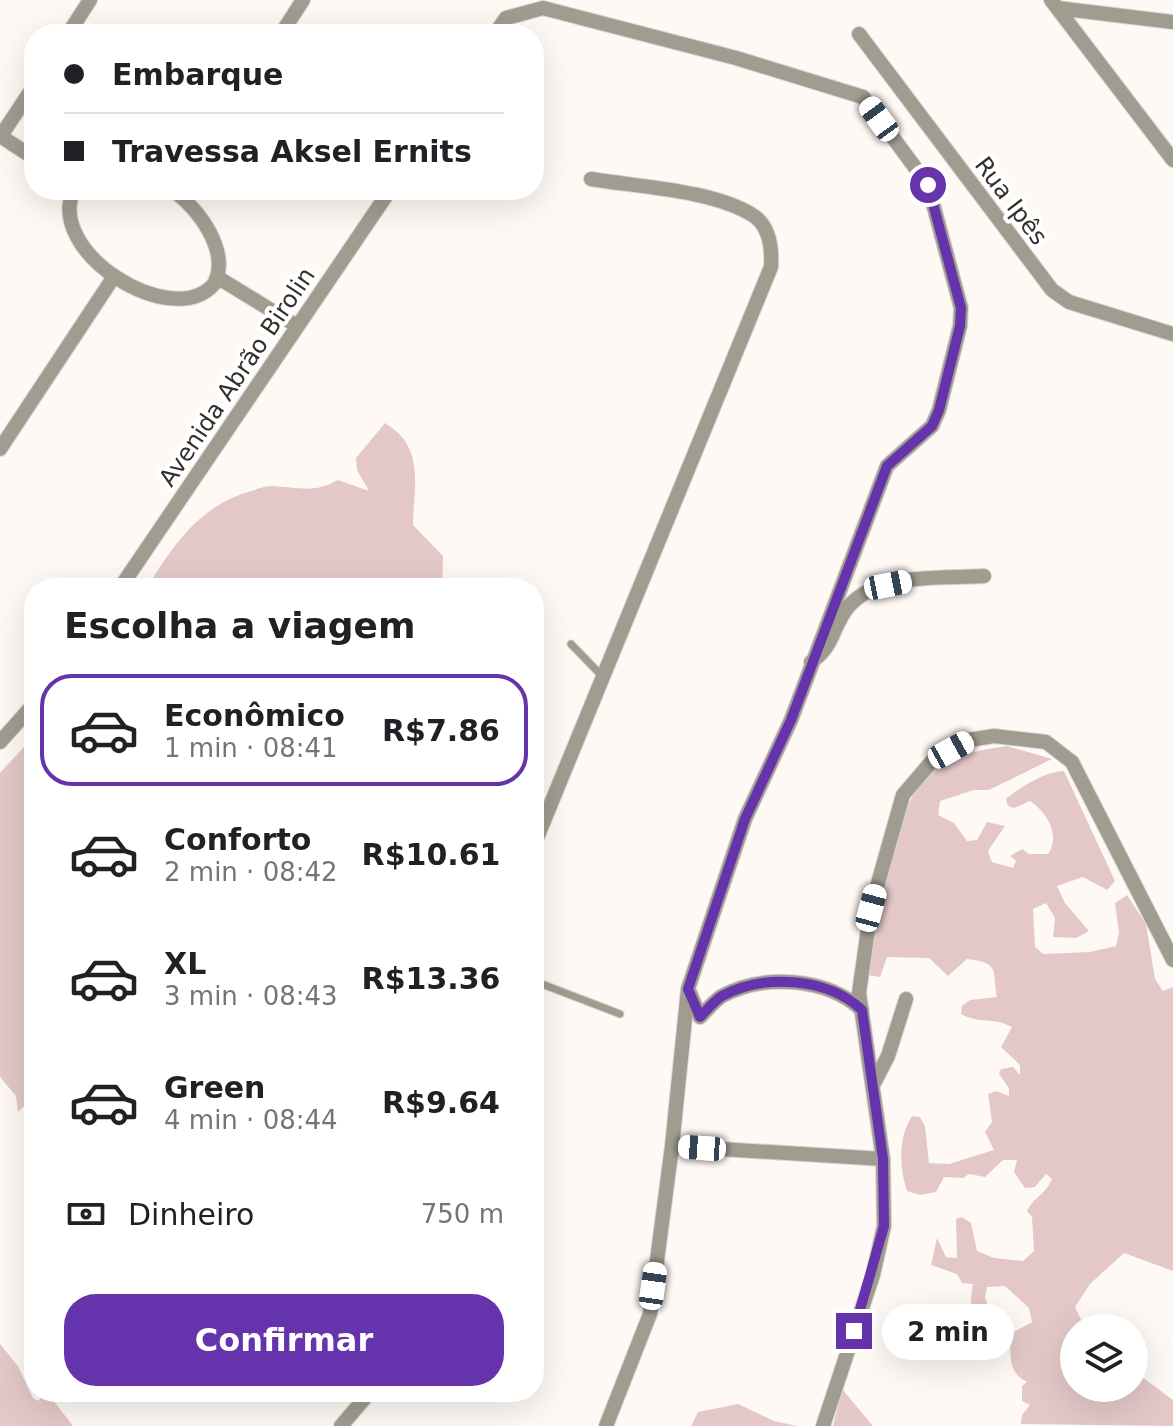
<!DOCTYPE html>
<html lang="pt">
<meta charset="utf-8">
<style>
:root{--surface:#fff;--page:#f2f2f2;--text:#202124;--muted:#757577;--line:#e0e0e0;--accent:#6533ab}
body{margin:0;font-family:"DejaVu Sans",sans-serif;background:var(--page);color:var(--text);height:100vh;display:flex;flex-direction:column;font-size:30px;white-space:nowrap}
*{box-sizing:border-box;margin:0}
p{font-size:26px;color:var(--muted)}
.icon{flex:none;width:44px;height:44px;fill:none;stroke:currentColor;stroke-width:2;stroke-linecap:round;stroke-linejoin:round}
.map{position:relative;flex:1;overflow:hidden}
.side{position:absolute;left:24px;top:578px;width:520px;height:824px;display:flex;flex-direction:column;background:var(--surface);border-radius:32px;box-shadow:0 8px 32px #0002}
.side>*{flex:none}
.hud{position:absolute;left:24px;top:24px;width:520px;height:176px;border-radius:32px;box-shadow:0 8px 32px #0002;display:grid;align-content:center;height:176px;padding:0 40px;background:var(--surface)}
.fabs{position:absolute;left:1060px;top:1314px;display:grid;gap:16px}
.fabs a{display:grid;place-items:center;width:88px;height:88px;border-radius:50%;background:var(--surface);box-shadow:0 8px 32px #0002;font-size:40px}
.end{position:absolute;width:36px;height:36px;margin:-18px;border:10px solid #6533ab;background:#fff;box-shadow:0 0 0 4px #fff}
.from{border-radius:50%}
.bubble{position:absolute;height:56px;border-radius:28px;background:var(--surface);box-shadow:0 8px 32px #0002;font-size:26px;font-weight:600;line-height:56px;text-align:center}
.car{position:absolute;width:24px;height:48px;margin:-24px -12px;border-radius:10px;box-shadow:0 0 6px 2px #0007;background:linear-gradient(#fff 24%,#345 0 40%,#fff 0 76%,#345 0 86%,#fff 0)}
.hud b{display:flex;align-items:center;gap:28px;height:76px;font-size:30px}
.hud b+b{border-top:2px solid var(--line)}
.hud i{width:20px;height:20px;background:var(--text)}
ul{padding:0;list-style:none}
li{display:flex;align-items:center;gap:24px;height:112px;margin:0 16px 12px;padding:0 24px;border:4px solid transparent;border-radius:32px}
li div{flex:1}
li b{display:block;font-size:30px}
li em{font-style:normal;font-weight:600}
li.selected{border-color:var(--accent)}
li>.icon{width:72px;height:72px;stroke-width:1.5}
h2{padding:0 40px;font-size:36px;line-height:96px}
.pay{display:flex;align-items:center;gap:20px;height:88px;padding:0 40px;font-size:30px}
.pay p{margin-inline-start:auto}
.primary-button{display:flex;gap:16px;margin-top:auto;padding:16px 40px}
.primary-button a{flex:1;height:92px;border-radius:32px;background:var(--accent);color:#fff;font-size:32px;font-weight:600;line-height:92px;text-align:center}
.map>svg:first-child{display:block}
.green{fill:#e4c8c8}
.lines{fill:none;stroke-linecap:round;stroke-linejoin:round}
.service-casing{stroke:#d9d5d1;stroke-width:9}
.minor-casing{stroke:#d9d5d1;stroke-width:16}
.service{stroke:#a09c8f;stroke-width:7}
.minor{stroke:#a09c8f;stroke-width:14}
.route{stroke:#6533ab;stroke-width:10}
.labels{text-anchor:middle;dominant-baseline:central;stroke-width:8;stroke-linejoin:round;paint-order:stroke}
.street-label{font-size:24px;fill:#332f2b;stroke:#fff}
</style>
<div class="map">
<svg width="1173" height="1426" viewBox="0 0 1173 1426">
<rect width="100%" height="100%" fill="#fef9f5"/>
<!-- green -->
<path class="green" d="M385,423C425,447 414,484 413,525L443,556L442,588H147C172,546 200,506 248,492C255,490 264,486 272,486C298,487 314,494 338,480L369,491L357,470L356,458Z
M34,736V1096L18,1112L16,1096L0,1077V773Z
M1007,746L1052,759L989,790H974L940,801L938,815L954,823L967,841L977,840L987,822L1005,826L988,851L992,862L1013,868L1016,861L1010,856L1022,849L1029,854H1048C1061,836 1047,812 1030,801L1014,808L1008,806L1006,799C1020,787 1046,771 1064,771L1115,881L1107,890L1083,877L1057,886L1065,903L1089,931L1076,938L1053,937L1055,918L1046,903L1033,909L1035,947L1043,954L1090,952L1116,946L1119,933L1115,903L1127,895L1146,924L1155,979L1163,991L1173,987V1271L1124,1253L1090,1284L1075,1307L1085,1328H1074V1388H1134V1371L1173,1400V1426L1021,1424L1022,1415L1030,1405L1022,1401V1386L1027,1382C1007,1372 1011,1355 1010,1334L1032,1322L1029,1308L1005,1286L987,1287L985,1297L1002,1348L995,1358L977,1357L971,1353L964,1360L962,1351L946,1346L949,1336L963,1335C973,1320 969,1302 973,1284L962,1283L957,1274L931,1265L937,1238L946,1257L957,1258L956,1219L962,1217L971,1223L977,1251L994,1258L1023,1261L1034,1251L1032,1217L1027,1211C1034,1197 1045,1195 1052,1179L1046,1174L1035,1187L1025,1188L1014,1172L1017,1160H1003L985,1177L969,1174L963,1178L944,1177L936,1192L920,1195L907,1191C899,1167 898,1138 912,1116L920,1117L925,1126L929,1163L949,1164L994,1150L985,1132L992,1122L988,1094L996,1091L1009,1096V1088L999,1074L1001,1069L1013,1067L1020,1075V1065L1001,1047L1012,1027C995,1017 978,1024 961,1014L962,1006L970,1000L997,997C992,971 1001,963 967,959L948,976L929,958L887,957L880,977L867,975C874,930 895,812 923,780C943,757 979,750 1007,746Z
M0,1344L18,1366L33,1398L38,1401L43,1395L53,1400L73,1426H0Z
M842,1389L873,1426H833Z
M738,1404L774,1421L797,1426H691L698,1412Z"/>
<g class="lines">
<defs>
<path id="service" d="M571,644L602,676
M534,981L620,1014"/>
<path id="minor" d="M1051,0L1173,160
M1057,8L1173,22
M68,34L90,0
M281,34L303,0
M495,34L506,18L543,8L736,58L863,97L928,185L961,308L960,326L939,410L932,426L887,466L791,720L745,819L688,989L672,1146L650,1314L606,1426
M859,34L1052,290L1069,302L1173,334
M0,136L34,158
M0,137L34,86
M74,190C44,252 173,332 214,284C231,252 198,207 172,190
M217,277L297,326
M0,449L113,278
M120,588L390,190
M811,662C833,647 831,632 845,611C873,571 940,579 984,576
M0,742L34,704
M534,845L771,267C772,249 770,227 754,216C714,190 639,187 591,179
M690,993L700,1017C707,1010 714,1001 722,996C765,973 827,978 862,1010
M873,1085L888,1056L906,999
M672,1146L883,1159
M341,1426L370,1392
M823,1426L873,1275L884,1226L883,1159L859,993L871,908L903,795L933,760L969,740L994,736L1046,742L1072,762L1173,960"/>
</defs>
<!-- service casing -->
<use href="#service" class="service-casing"/>
<!-- minor casing -->
<use href="#minor" class="minor-casing"/>
<!-- service -->
<use href="#service" class="service"/>
<!-- minor -->
<use href="#minor" class="minor"/>
</g>
<g class="lines">
<!-- route -->
<path class="route" d="M854,1331L884,1226L883,1159L862,1010C828,978 765,973 722,996C714,1001 707,1010 700,1017L688,989L745,819L791,720L887,466L932,426L939,410L960,326L961,308L928,185"/>
</g>
<g class="labels">
<!-- street labels -->
<g class="street-label">
<text transform="translate(1011 201) rotate(53)">Rua Ipês</text>
<text transform="translate(237 377) rotate(-56)">Avenida Abrão Birolin</text>
</g>
</g>
</svg>
<div class="fabs">
<a><svg class="icon" aria-label="layers" viewBox="0 0 24 24"><path d="M12 4l9 5-9 5-9-5zM3 14l9 5 9-5"/></svg></a>
</div>
<i class="end from" style="left:928px;top:185px"></i>
<i class="end" style="left:854px;top:1331px"></i>
<div class="bubble" style="left:882px;top:1304px;width:132px">2 min</div>
<i class="car" style="left:879px;top:119px;rotate:324deg"></i>
<i class="car" style="left:888px;top:585px;rotate:79deg"></i>
<i class="car" style="left:951px;top:750px;rotate:61deg"></i>
<i class="car" style="left:871px;top:908px;rotate:15deg"></i>
<i class="car" style="left:702px;top:1148px;rotate:274deg"></i>
<i class="car" style="left:653px;top:1286px;rotate:8deg"></i>
<div class="hud">
<b><i class="from"></i>Embarque</b>
<b><i></i>Travessa Aksel Ernits</b>
</div>
<section class="side">
<h2>Escolha a viagem</h2>
<ul>
<li class="selected"><svg class="icon" aria-label="car" viewBox="0 0 24 24"><path d="M5 17H2v-5l4-1 3-4h7l3 4 3 1v5h-3M9 17h6M6 11h13"/><circle cx="7" cy="17" r="2"/><circle cx="17" cy="17" r="2"/></svg><div><b>Econômico</b><p>1 min · 08:41</p></div><em>R$7.86</em></li>
<li><svg class="icon" aria-label="car" viewBox="0 0 24 24"><path d="M5 17H2v-5l4-1 3-4h7l3 4 3 1v5h-3M9 17h6M6 11h13"/><circle cx="7" cy="17" r="2"/><circle cx="17" cy="17" r="2"/></svg><div><b>Conforto</b><p>2 min · 08:42</p></div><em>R$10.61</em></li>
<li><svg class="icon" aria-label="car" viewBox="0 0 24 24"><path d="M5 17H2v-5l4-1 3-4h7l3 4 3 1v5h-3M9 17h6M6 11h13"/><circle cx="7" cy="17" r="2"/><circle cx="17" cy="17" r="2"/></svg><div><b>XL</b><p>3 min · 08:43</p></div><em>R$13.36</em></li>
<li><svg class="icon" aria-label="car" viewBox="0 0 24 24"><path d="M5 17H2v-5l4-1 3-4h7l3 4 3 1v5h-3M9 17h6M6 11h13"/><circle cx="7" cy="17" r="2"/><circle cx="17" cy="17" r="2"/></svg><div><b>Green</b><p>4 min · 08:44</p></div><em>R$9.64</em></li>
</ul>
<div class="pay"><svg class="icon" aria-label="cash" viewBox="0 0 24 24"><path d="M3 7h18v10H3z"/><circle cx="12" cy="12" r="2"/></svg>Dinheiro<p>750 m</p></div>
<div class="primary-button"><a>Confirmar</a></div>
</section>
</div>
